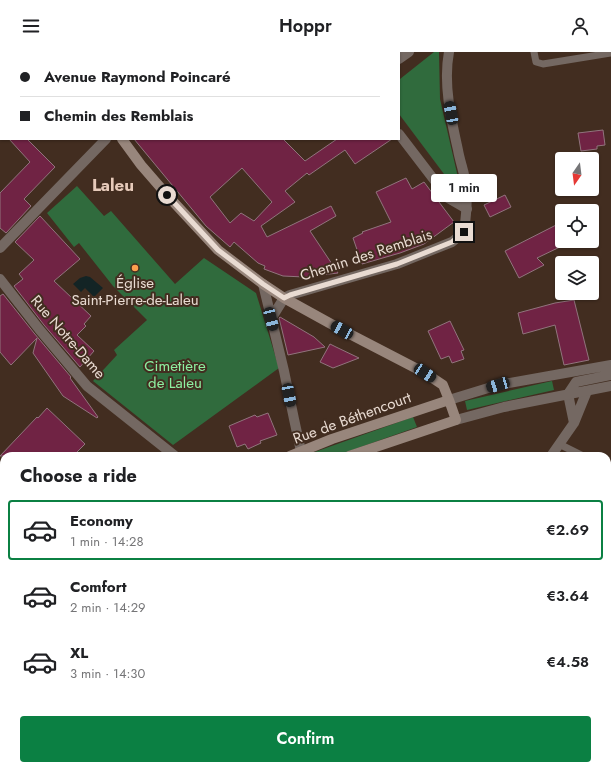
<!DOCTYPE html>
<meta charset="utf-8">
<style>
:root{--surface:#fff;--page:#f6f6f6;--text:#202124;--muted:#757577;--line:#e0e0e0;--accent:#0b8043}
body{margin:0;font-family:Jost,sans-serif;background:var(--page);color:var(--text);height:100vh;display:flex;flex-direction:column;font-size:15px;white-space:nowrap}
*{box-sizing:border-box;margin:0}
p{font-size:13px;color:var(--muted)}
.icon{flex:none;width:22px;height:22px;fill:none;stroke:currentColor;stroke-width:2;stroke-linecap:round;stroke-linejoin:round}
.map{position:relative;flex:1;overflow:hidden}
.panel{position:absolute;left:0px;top:400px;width:611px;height:318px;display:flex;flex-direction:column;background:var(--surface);border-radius:12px 12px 0 0;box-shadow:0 1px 3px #0004}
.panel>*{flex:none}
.banner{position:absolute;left:0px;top:0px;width:400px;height:88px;box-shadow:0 1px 3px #0004;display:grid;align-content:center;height:88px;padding:0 20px;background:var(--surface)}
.needle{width:26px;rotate:194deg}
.fabs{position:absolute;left:555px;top:100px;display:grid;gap:8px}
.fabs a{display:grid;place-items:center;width:44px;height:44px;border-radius:4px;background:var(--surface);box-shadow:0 1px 3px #0004;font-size:20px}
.end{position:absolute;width:18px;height:18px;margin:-9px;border:5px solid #e9dbd2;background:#111;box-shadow:0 0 0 2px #111}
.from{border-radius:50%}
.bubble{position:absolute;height:28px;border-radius:4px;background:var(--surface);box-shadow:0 1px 3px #0004;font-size:13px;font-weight:600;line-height:28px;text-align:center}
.car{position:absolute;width:12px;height:24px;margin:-12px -6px;border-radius:5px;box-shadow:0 0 3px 1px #0007;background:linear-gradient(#222 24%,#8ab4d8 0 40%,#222 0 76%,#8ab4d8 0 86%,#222 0)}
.banner b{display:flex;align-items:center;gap:14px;height:38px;font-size:15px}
.banner b+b{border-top:1px solid var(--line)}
.banner i{width:10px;height:10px;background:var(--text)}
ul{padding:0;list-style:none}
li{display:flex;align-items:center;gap:12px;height:60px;margin:0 8px 6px;padding:0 12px;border:2px solid transparent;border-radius:4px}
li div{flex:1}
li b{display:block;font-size:15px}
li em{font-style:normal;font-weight:600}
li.on{border-color:var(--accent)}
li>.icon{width:36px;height:36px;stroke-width:1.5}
h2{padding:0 20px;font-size:18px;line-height:48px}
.button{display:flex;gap:8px;margin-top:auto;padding:8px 20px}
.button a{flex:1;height:46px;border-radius:4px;background:var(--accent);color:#fff;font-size:16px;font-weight:600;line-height:46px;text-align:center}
header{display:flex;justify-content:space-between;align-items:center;height:52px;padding:0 20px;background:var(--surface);font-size:18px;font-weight:600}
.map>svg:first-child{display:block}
.green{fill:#306b3d}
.water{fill:#132425}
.building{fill:#702344;stroke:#91747d;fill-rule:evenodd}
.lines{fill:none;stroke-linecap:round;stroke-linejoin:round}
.service{stroke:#746862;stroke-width:7}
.minor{stroke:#746862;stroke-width:10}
.tertiary{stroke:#746862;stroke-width:10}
.secondary{stroke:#98867c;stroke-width:10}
.route{stroke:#e9dbd2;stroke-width:5}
.poi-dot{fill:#fa9f4e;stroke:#422d20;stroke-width:1.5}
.labels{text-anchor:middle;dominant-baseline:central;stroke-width:4;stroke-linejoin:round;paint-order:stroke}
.street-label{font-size:15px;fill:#e9dbd2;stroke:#422d20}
.poi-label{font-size:15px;fill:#e9dbd2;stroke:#422d20}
.park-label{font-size:15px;fill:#8defa0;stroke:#422d20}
.quarter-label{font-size:17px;font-weight:bold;fill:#e6caba;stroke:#422d20}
</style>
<header><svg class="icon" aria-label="menu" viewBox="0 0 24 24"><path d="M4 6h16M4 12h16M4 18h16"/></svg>Hoppr<svg class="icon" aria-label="person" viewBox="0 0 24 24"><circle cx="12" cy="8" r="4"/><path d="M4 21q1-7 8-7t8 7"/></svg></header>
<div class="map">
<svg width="611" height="718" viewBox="0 0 611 718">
<rect width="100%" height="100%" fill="#422d20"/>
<!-- green -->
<path class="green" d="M434,0H439L440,47L459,130L451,136L446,134L450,130L399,62V26L400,27Z
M77,134L104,164L111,159L175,232L204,206L256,241L279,316L173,393L93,329L117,303L114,298L147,268L113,234L79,191L74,195L47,161Z
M552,329L554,338L467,358L465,349Z
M413,365L417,375L335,404H313L312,401Z"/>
<!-- water -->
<path class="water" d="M86,224L90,225L103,236L94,245L85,236L81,240L73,232L80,226Z"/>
<!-- building -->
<path class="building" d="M603,78L605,93L597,94V97L581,99L578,81Z
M9,87H27L55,115L24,147L31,154L6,181L0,176V141L30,110Z
M134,87H283L305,109L337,87H392L355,112L345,98L309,123L307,121L285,139L295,150L261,174L267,185L331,154L336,164L310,179L338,221L304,225L283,224L264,217L265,214L258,211L234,190L230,195L206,174ZM242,116L272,150L254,169L241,161L230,171L210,145Z
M406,126L412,137L424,130L454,170L424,192L400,201L362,212L353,186L363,181L362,180L391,170L376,140Z
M505,143L511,155L490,165L484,153Z
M40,164L80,207L54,229L91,264L84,272L86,274L77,283L94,299L80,315L44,273L14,234L23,227L19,222L34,208L15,190Z
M562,170V194L537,206L544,213L519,226L505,199Z
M3,242L34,281L71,325L70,326L98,365L97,366L63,344L33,301L37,286L11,313L0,300V244Z
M574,248L589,308L564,313L555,273L523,282L518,261L555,251Z
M280,265L314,285L325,295L288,303L282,278L279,266Z
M450,269L464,298L461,299L464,307L452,311L449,304L441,307L428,279Z
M330,292L336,295L359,306L333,316L320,310Z
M47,356L85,392L73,404H0L37,365L38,366Z
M268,361L277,383L260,389L261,391L248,397L245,392L237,395L229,374L255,363L257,365Z"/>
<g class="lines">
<!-- service -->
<path class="service" d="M534,0L536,10L543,12L611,1
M559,392L583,404
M607,416L611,418"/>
<!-- minor -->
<path class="minor" d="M333,0L334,1
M399,7L409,0
M399,82L448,146L467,157
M0,196L106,87
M0,227L39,277L87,334L175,404
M263,232L284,319L294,367L302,404
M271,267L284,246
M568,342L574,371
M551,404L574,371L587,339
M0,649L4,654
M47,714L50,718
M502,714L506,718
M263,718L268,714"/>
<!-- tertiary -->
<path class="tertiary" d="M284,246L290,243L397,212L452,190L464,180C466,165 468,149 466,134C465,122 460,110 458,98C451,67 443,31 449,0
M568,342L576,330L611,323
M449,348L498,333L611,313
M456,368L504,355L611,334"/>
<!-- secondary -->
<path class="secondary" d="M65,0L66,1
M122,87L141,113L167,143L218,198L263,232L284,246L342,278L425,321L443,333L449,348L456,368L349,404
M290,404L332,387L449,348
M0,519L4,518
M0,540L4,539"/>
</g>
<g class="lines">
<!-- route -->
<path class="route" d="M167,143L218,198L263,232L284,246L290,243L397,212L452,190L464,180"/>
</g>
<!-- markers -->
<circle class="poi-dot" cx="135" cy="216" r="4"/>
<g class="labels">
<!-- street labels -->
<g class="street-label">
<text transform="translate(366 203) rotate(-18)">Chemin des Remblais</text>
<text transform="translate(68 285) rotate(49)">Rue Notre-Dame</text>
<text transform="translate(352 366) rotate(-20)">Rue de Béthencourt</text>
</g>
<!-- poi labels -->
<g class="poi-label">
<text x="135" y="231">Église<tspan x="135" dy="17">Saint-Pierre-de-Laleu</tspan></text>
</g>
<!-- park labels -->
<g class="park-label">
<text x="175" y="314">Cimetière<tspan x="175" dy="17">de Laleu</tspan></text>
</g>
<!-- quarter labels -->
<g class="quarter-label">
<text x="113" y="133">Laleu</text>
</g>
</g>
</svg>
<div class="fabs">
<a><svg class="needle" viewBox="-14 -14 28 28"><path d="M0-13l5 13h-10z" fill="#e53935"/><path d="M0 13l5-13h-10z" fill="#757577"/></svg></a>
<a><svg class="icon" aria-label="locate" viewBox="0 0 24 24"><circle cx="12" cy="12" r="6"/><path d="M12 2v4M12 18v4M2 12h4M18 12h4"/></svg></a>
<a><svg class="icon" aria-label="layers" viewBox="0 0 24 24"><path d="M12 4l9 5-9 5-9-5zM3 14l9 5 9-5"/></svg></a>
</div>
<i class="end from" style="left:167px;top:143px"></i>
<i class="end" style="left:464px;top:180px"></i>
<div class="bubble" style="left:431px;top:122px;width:66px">1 min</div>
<i class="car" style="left:451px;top:61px;rotate:349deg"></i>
<i class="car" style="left:271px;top:267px;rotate:166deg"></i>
<i class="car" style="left:342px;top:278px;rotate:299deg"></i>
<i class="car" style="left:425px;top:321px;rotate:123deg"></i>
<i class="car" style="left:498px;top:333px;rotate:254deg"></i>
<i class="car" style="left:289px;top:343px;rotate:169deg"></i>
<div class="banner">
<b><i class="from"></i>Avenue Raymond Poincaré</b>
<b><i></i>Chemin des Remblais</b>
</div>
<section class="panel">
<h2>Choose a ride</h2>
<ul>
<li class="on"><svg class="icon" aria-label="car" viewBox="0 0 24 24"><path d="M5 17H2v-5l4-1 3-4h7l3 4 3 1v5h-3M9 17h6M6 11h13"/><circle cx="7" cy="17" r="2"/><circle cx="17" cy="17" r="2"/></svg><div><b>Economy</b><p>1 min · 14:28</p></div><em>€2.69</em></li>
<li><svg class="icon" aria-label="car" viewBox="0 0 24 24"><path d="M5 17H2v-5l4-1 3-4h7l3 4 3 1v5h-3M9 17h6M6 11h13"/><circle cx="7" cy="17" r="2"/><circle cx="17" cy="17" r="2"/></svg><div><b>Comfort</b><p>2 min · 14:29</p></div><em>€3.64</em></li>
<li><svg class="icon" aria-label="car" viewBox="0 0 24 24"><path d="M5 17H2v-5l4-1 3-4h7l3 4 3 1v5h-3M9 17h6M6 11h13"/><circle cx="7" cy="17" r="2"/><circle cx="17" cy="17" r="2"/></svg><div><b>XL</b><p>3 min · 14:30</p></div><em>€4.58</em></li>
</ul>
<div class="button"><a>Confirm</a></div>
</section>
</div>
